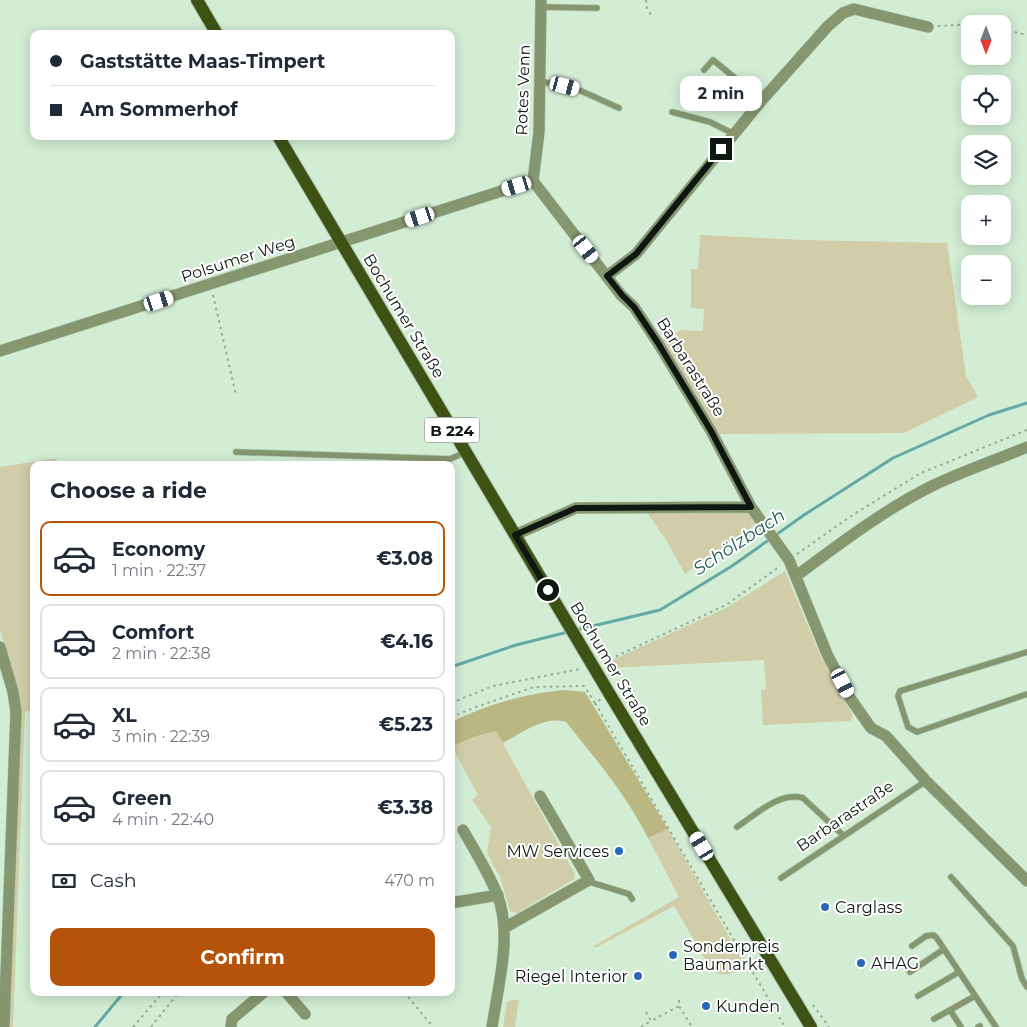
<!DOCTYPE html>
<meta charset="utf-8">
<style>
:root{--surface:#fff;--page:#f6f6f7;--text:#1f2937;--muted:#747a83;--line:#e0e1e3;--accent:#b45309}
body{margin:0;font-family:Montserrat,sans-serif;background:var(--page);color:var(--text);height:100vh;display:flex;flex-direction:column;font-size:19px;white-space:nowrap}
*{box-sizing:border-box;margin:0}
p{font-size:16px;color:var(--muted)}
.icon{flex:none;width:28px;height:28px;fill:none;stroke:currentColor;stroke-width:2;stroke-linecap:round;stroke-linejoin:round}
.map{position:relative;flex:1;overflow:hidden}
.panel{position:absolute;left:30px;top:461px;width:425px;height:535px;display:flex;flex-direction:column;background:var(--surface);border-radius:10px;box-shadow:0 2px 12px #0003}
.panel>*{flex:none}
.hud{position:absolute;left:30px;top:30px;width:425px;height:110px;border-radius:10px;box-shadow:0 2px 12px #0003;display:grid;align-content:center;height:110px;padding:0 20px;background:var(--surface)}
.needle{width:32px;rotate:180deg}
.fabs{position:absolute;left:961px;top:15px;display:grid;gap:10px}
.fabs a{display:grid;place-items:center;width:50px;height:50px;border-radius:10px;background:var(--surface);box-shadow:0 2px 12px #0003;font-size:25px}
.end{position:absolute;width:22px;height:22px;margin:-11px;border:6px solid #0f1810;background:#fff;box-shadow:0 0 0 2px #fff}
.from{border-radius:50%}
.bubble{position:absolute;height:35px;border-radius:10px;background:var(--surface);box-shadow:0 2px 12px #0003;font-size:16px;font-weight:700;line-height:35px;text-align:center}
.car{position:absolute;width:15px;height:30px;margin:-15px -8px;border-radius:6px;box-shadow:0 0 4px 1px #0007;background:linear-gradient(#fff 24%,#345 0 40%,#fff 0 76%,#345 0 86%,#fff 0)}
.hud b{display:flex;align-items:center;gap:18px;height:48px;font-size:19px}
.hud b+b{border-top:1px solid var(--line)}
.hud i{width:12px;height:12px;background:var(--text)}
ul{padding:0;list-style:none}
li{display:flex;align-items:center;gap:15px;height:75px;margin:0 10px 8px;padding:0 10px;border:2px solid var(--line);border-radius:10px}
li div{flex:1}
li b{display:block;font-size:19px}
li em{font-style:normal;font-weight:700}
li.active{border-color:var(--accent)}
li>.icon{width:45px;height:45px;stroke-width:1.5}
h2{padding:0 20px;font-size:22px;line-height:60px}
.pay{display:flex;align-items:center;gap:12px;height:55px;padding:0 20px;font-size:19px}
.pay p{margin-inline-start:auto}
.action{display:flex;gap:10px;margin-top:auto;padding:10px 20px}
.action a{flex:1;height:58px;border-radius:10px;background:var(--accent);color:#fff;font-size:20px;font-weight:700;line-height:58px;text-align:center}
.map>svg:first-child{display:block}
.green{fill:#d0cda8}
.forest{fill:#bbb783}
.lines{fill:none;stroke-linecap:round;stroke-linejoin:round}
.stream{stroke:#64a9a5;stroke-width:3}
.lane-casing{stroke:#afc7b1;stroke-width:7}
.street-casing{stroke:#afc7b1;stroke-width:12}
.primary-casing{stroke:#afc7b1;stroke-width:14}
.path{stroke:#94aa96;stroke-width:2;stroke-dasharray:2.5 4;stroke-linecap:butt}
.lane{stroke:#86966f;stroke-width:5.5}
.street{stroke:#86966f;stroke-width:11}
.primary{stroke:#3e5215;stroke-width:12}
.route{stroke:#0f1810;stroke-width:6}
.poi-dot{fill:#2768ba;stroke:#fff;stroke-width:2}
.labels{text-anchor:middle;dominant-baseline:central;stroke-width:4;stroke-linejoin:round;paint-order:stroke}
.shield{fill:#fff;stroke:#575d58;stroke-width:1}
.shield-label{font-size:15px;font-weight:bold;fill:#0f1810}
.street-label{font-size:16px;fill:#0f1810;stroke:#fff}
.poi-label{font-size:16px;fill:#0f1810;stroke:#fff;text-anchor:start}
.water-label{font-size:18px;font-style:italic;fill:#235d5b;stroke:#fff}
</style>
<div class="map">
<svg width="1027" height="1027" viewBox="0 0 1027 1027">
<rect width="100%" height="100%" fill="#d2edd4"/>
<!-- green -->
<path class="green" d="M700,235L804,240L947,243L966,376L978,397L904,433L720,434L663,339L681,330L703,331L704,309L691,308V269H698Z
M57,458L55,465H34V711H25L13,1027H8L17,692L0,630V467Z
M748,510L757,523L685,574L666,540L646,511Z
M785,571L820,655L853,715L850,721L763,725L761,690L766,689L764,660L608,668L606,663L728,607Z
M496,731L575,874L574,879L517,913L510,911L500,877L487,853L491,827L472,800L478,795L452,747L477,736Z
M668,829L746,967C733,973 726,978 712,971L674,906L595,948L594,946L679,897L648,838Z
M512,1000H519L515,1027H503L507,1002Z"/>
<!-- forest -->
<path class="forest" d="M565,690L585,692L668,829L648,838C627,796 596,759 566,722C545,715 521,733 503,743L496,731L477,736L453,746L454,751L451,753V722C487,705 525,693 565,690Z"/>
<g class="lines">
<!-- stream -->
<path class="stream" d="M576,630L660,610L732,566L804,515L893,458L989,415L1027,403
M451,667L516,645L568,632
M95,1027L124,992"/>
<defs>
<path id="lane" d="M541,7L597,8
M704,70L713,60L762,100
M540,81L579,90L619,108
M672,112L710,122L734,134
M236,452L450,459L466,452
M1027,652L900,691L898,696L908,727L917,732L1027,694
M737,827C755,815 780,791 803,798L844,836
M951,877L1013,946L1022,979L1027,987
M781,878L926,781
M589,880L593,883L629,894L632,899
M912,946L926,936L933,935L936,937L996,1027
M910,972L944,949
M918,996L959,972
M950,1010L961,1027
M934,1019L975,996
M978,1027L980,1026"/>
<path id="street" d="M533,181L621,295L634,307L658,343L711,431L751,507L789,560L827,654L850,698L871,728L886,736L926,781L1027,881
M533,181L539,132L541,0
M607,276L636,254L762,100L828,26L843,13L854,9L928,27
M0,351L533,181
M515,535L576,508L751,507
M796,576C841,543 885,509 934,485C964,471 996,460 1027,447
M0,647L13,692L16,712L4,1027
M463,830C475,851 488,872 497,894C513,934 498,986 492,1027
M451,903L498,895
M504,928L589,880L540,796
M286,992L305,1014
M231,1027L232,1019L264,992"/>
<path id="primary" d="M197,0L217,34
M278,136L609,693L811,1027"/>
</defs>
<!-- lane casing -->
<use href="#lane" class="lane-casing"/>
<!-- street casing -->
<use href="#street" class="street-casing"/>
<!-- primary casing -->
<use href="#primary" class="primary-casing"/>
<!-- path -->
<path class="path" d="M646,0L647,8L652,17
M938,26L976,24
M1002,29L1027,35
M213,295L236,395
M797,554L854,514L921,473L1027,430
M604,662L726,605L779,567
M451,703L493,686L580,669
M595,703L785,1027
M451,717L476,707L534,687L584,686L595,703L601,699
M404,992L433,1027
M679,1000V1006L692,1027
M813,1005L829,1027
M646,1012L651,1021L679,1006
M133,1027L163,992
M151,1027L179,992
M641,1027L651,1021"/>
<!-- lane -->
<use href="#lane" class="lane"/>
<!-- street -->
<use href="#street" class="street"/>
<!-- primary -->
<use href="#primary" class="primary"/>
</g>
<g class="lines">
<!-- route -->
<path class="route" d="M548,590L515,535L576,508L751,507L711,431L658,343L634,307L622,295L607,276L636,254L721,149"/>
</g>
<!-- markers -->
<g class="poi-dot">
<circle cx="619" cy="851" r="5"/>
<circle cx="825" cy="907" r="5"/>
<circle cx="673" cy="955" r="5"/>
<circle cx="861" cy="963" r="5"/>
<circle cx="638" cy="976" r="5"/>
<circle cx="706" cy="1006" r="5"/>
</g>
<g class="labels">
<!-- shield labels -->
<rect class="shield" x="424.5" y="417.5" width="55" height="25" rx="4"/>
<g class="shield-label">
<text x="452" y="430">B 224</text>
</g>
<!-- street labels -->
<g class="street-label">
<text transform="translate(523 90) rotate(-88)">Rotes Venn</text>
<text transform="translate(238 259) rotate(-18)">Polsumer Weg</text>
<text transform="translate(404 316) rotate(59)">Bochumer Straße</text>
<text transform="translate(691 367) rotate(58)">Barbarastraße</text>
<text transform="translate(611 664) rotate(59)">Bochumer Straße</text>
<text transform="translate(845 816) rotate(-34)">Barbarastraße</text>
</g>
<!-- poi labels -->
<g class="poi-label">
<text x="609" y="851" text-anchor="end">MW Services</text>
<text x="835" y="907">Carglass</text>
<text x="683" y="946">Sonderpreis<tspan x="683" dy="18">Baumarkt</tspan></text>
<text x="871" y="963">AHAG</text>
<text x="628" y="976" text-anchor="end">Riegel Interior</text>
<text x="716" y="1006">Kunden</text>
</g>
<!-- water labels -->
<g class="water-label">
<text transform="translate(739 542) rotate(-33)">Schölzbach</text>
</g>
</g>
</svg>
<div class="fabs">
<a><svg class="needle" viewBox="-14 -14 28 28"><path d="M0-13l5 13h-10z" fill="#e53935"/><path d="M0 13l5-13h-10z" fill="#747a83"/></svg></a>
<a><svg class="icon" aria-label="locate" viewBox="0 0 24 24"><circle cx="12" cy="12" r="6"/><path d="M12 2v4M12 18v4M2 12h4M18 12h4"/></svg></a>
<a><svg class="icon" aria-label="layers" viewBox="0 0 24 24"><path d="M12 4l9 5-9 5-9-5zM3 14l9 5 9-5"/></svg></a>
<a>+</a>
<a>−</a>
</div>
<i class="end from" style="left:548px;top:590px"></i>
<i class="end" style="left:721px;top:149px"></i>
<div class="bubble" style="left:680px;top:76px;width:82px">2 min</div>
<i class="car" style="left:565px;top:86px;rotate:105deg"></i>
<i class="car" style="left:517px;top:186px;rotate:253deg"></i>
<i class="car" style="left:420px;top:217px;rotate:252deg"></i>
<i class="car" style="left:586px;top:249px;rotate:142deg"></i>
<i class="car" style="left:159px;top:301px;rotate:72deg"></i>
<i class="car" style="left:843px;top:683px;rotate:152deg"></i>
<i class="car" style="left:702px;top:846px;rotate:329deg"></i>
<div class="hud">
<b><i class="from"></i>Gaststätte Maas-Timpert</b>
<b><i></i>Am Sommerhof</b>
</div>
<section class="panel">
<h2>Choose a ride</h2>
<ul>
<li class="active"><svg class="icon" aria-label="car" viewBox="0 0 24 24"><path d="M5 17H2v-5l4-1 3-4h7l3 4 3 1v5h-3M9 17h6M6 11h13"/><circle cx="7" cy="17" r="2"/><circle cx="17" cy="17" r="2"/></svg><div><b>Economy</b><p>1 min · 22:37</p></div><em>€3.08</em></li>
<li><svg class="icon" aria-label="car" viewBox="0 0 24 24"><path d="M5 17H2v-5l4-1 3-4h7l3 4 3 1v5h-3M9 17h6M6 11h13"/><circle cx="7" cy="17" r="2"/><circle cx="17" cy="17" r="2"/></svg><div><b>Comfort</b><p>2 min · 22:38</p></div><em>€4.16</em></li>
<li><svg class="icon" aria-label="car" viewBox="0 0 24 24"><path d="M5 17H2v-5l4-1 3-4h7l3 4 3 1v5h-3M9 17h6M6 11h13"/><circle cx="7" cy="17" r="2"/><circle cx="17" cy="17" r="2"/></svg><div><b>XL</b><p>3 min · 22:39</p></div><em>€5.23</em></li>
<li><svg class="icon" aria-label="car" viewBox="0 0 24 24"><path d="M5 17H2v-5l4-1 3-4h7l3 4 3 1v5h-3M9 17h6M6 11h13"/><circle cx="7" cy="17" r="2"/><circle cx="17" cy="17" r="2"/></svg><div><b>Green</b><p>4 min · 22:40</p></div><em>€3.38</em></li>
</ul>
<div class="pay"><svg class="icon" aria-label="cash" viewBox="0 0 24 24"><path d="M3 7h18v10H3z"/><circle cx="12" cy="12" r="2"/></svg>Cash<p>470 m</p></div>
<div class="action"><a>Confirm</a></div>
</section>
</div>
